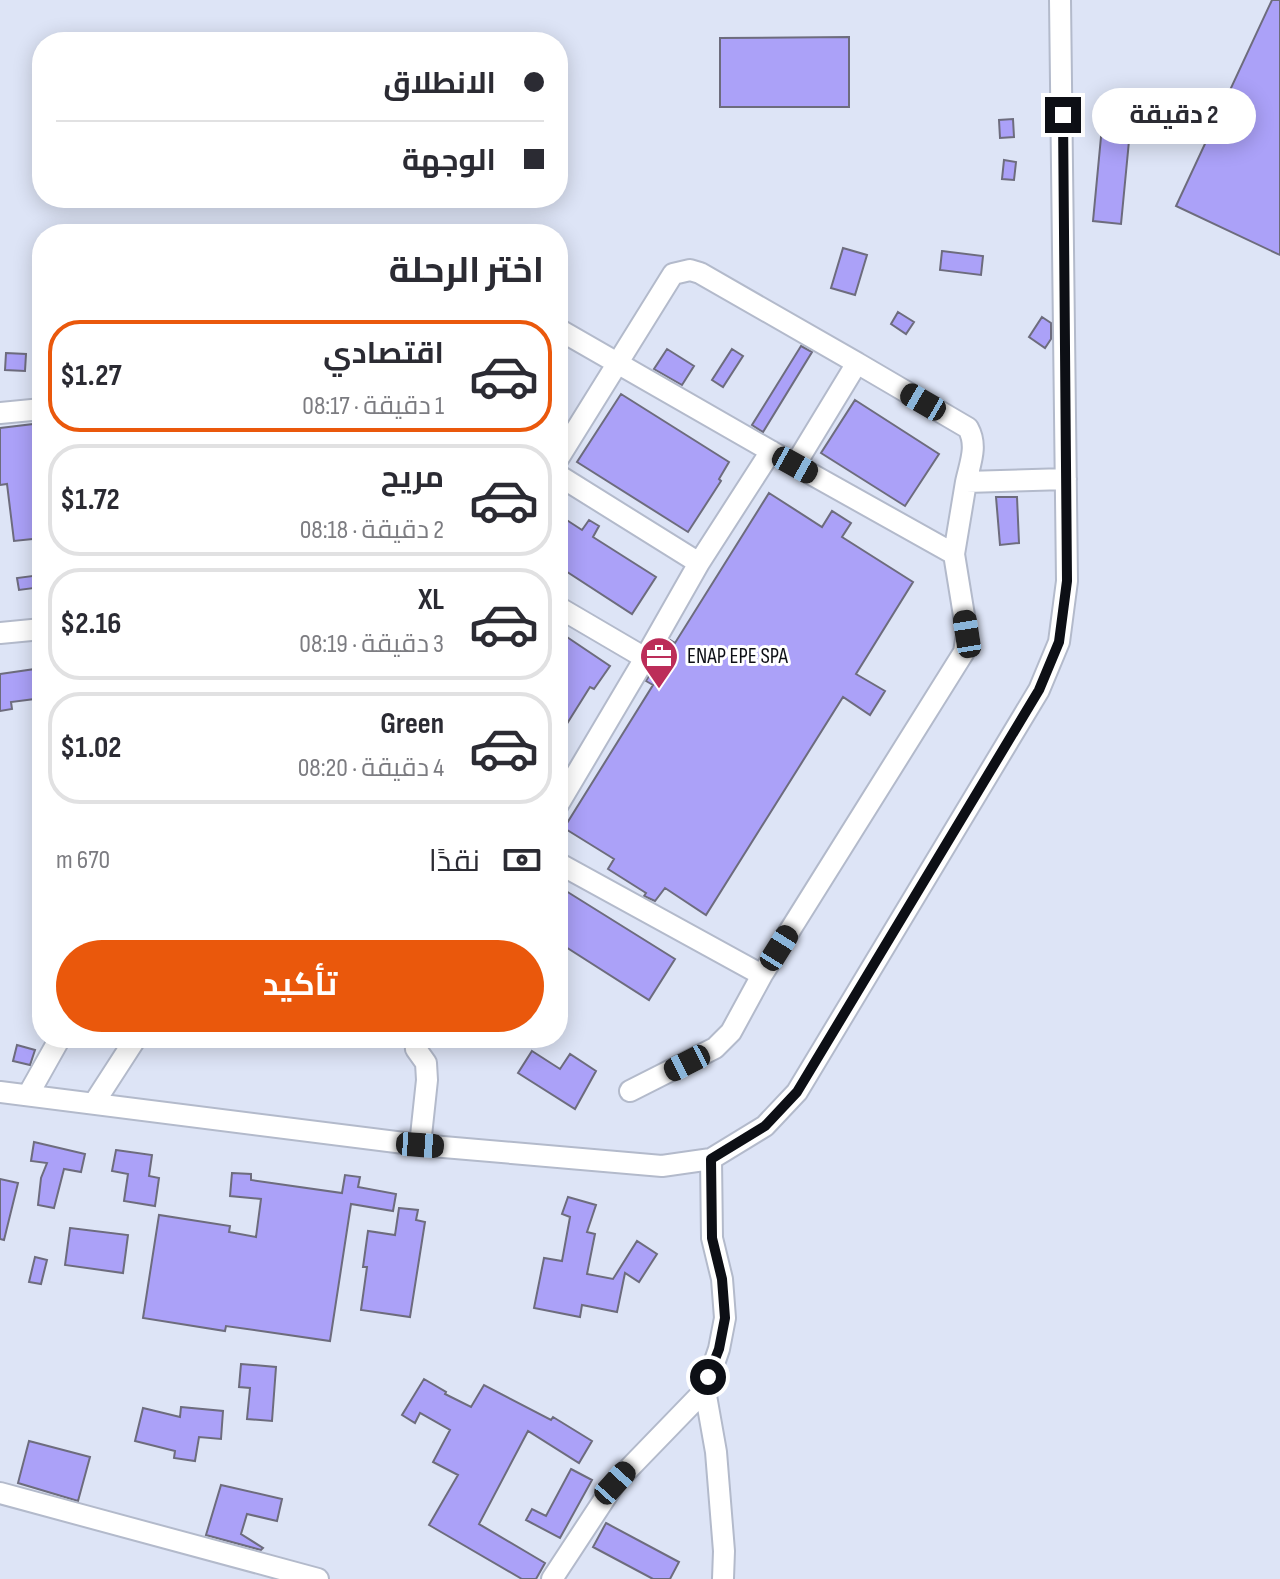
<!DOCTYPE html>
<html lang="ar">
<meta charset="utf-8">
<style>
:root{--surface:#fff;--page:#f2f2f3;--text:#2b2b33;--muted:#7c7c81;--line:#e1e1e2;--accent:#ea580c}
body{margin:0;font-family:"Sofia Sans Condensed",Cairo,sans-serif;background:var(--page);color:var(--text);direction:rtl;height:100vh;display:flex;flex-direction:column;font-size:30px;white-space:nowrap}
*{box-sizing:border-box;margin:0}
p{font-size:26px;color:var(--muted)}
.icon{flex:none;width:44px;height:44px;fill:none;stroke:currentColor;stroke-width:2;stroke-linecap:round;stroke-linejoin:round}
.map{position:relative;flex:1;overflow:hidden;direction:ltr}
.drawer{position:absolute;left:32px;top:224px;width:536px;height:824px;display:flex;flex-direction:column;background:var(--surface);border-radius:32px;box-shadow:0 4px 20px #0003;direction:rtl}
.drawer>*{flex:none}
.top-card{position:absolute;left:32px;top:32px;width:536px;height:176px;border-radius:32px;box-shadow:0 4px 20px #0003;direction:rtl;display:grid;align-content:center;height:176px;padding:0 24px;background:var(--surface)}
.end{position:absolute;width:36px;height:36px;margin:-18px;border:10px solid #0d0f15;background:#fff;box-shadow:0 0 0 4px #fff}
.from{border-radius:50%}
.bubble{position:absolute;height:56px;border-radius:28px;background:var(--surface);box-shadow:0 4px 20px #0003;font-size:26px;font-weight:700;line-height:56px;text-align:center;direction:rtl}
.car{position:absolute;width:24px;height:48px;margin:-24px -12px;border-radius:10px;box-shadow:0 0 6px 2px #0007;background:linear-gradient(#222 24%,#8ab4d8 0 40%,#222 0 76%,#8ab4d8 0 86%,#222 0)}
.top-card b{display:flex;align-items:center;gap:28px;height:76px;font-size:30px}
.top-card b+b{border-top:2px solid var(--line)}
.top-card i{width:20px;height:20px;background:var(--text)}
ul{padding:0;list-style:none}
li{display:flex;align-items:center;gap:24px;height:112px;margin:0 16px 12px;padding:0 8px;border:4px solid var(--line);border-radius:32px}
li div{flex:1}
li b{display:block;font-size:30px}
li em{font-style:normal;font-weight:700}
li.on{border-color:var(--accent)}
li>.icon{width:72px;height:72px;stroke-width:1.5}
h2{padding:0 24px;font-size:36px;line-height:96px}
.pay{display:flex;align-items:center;gap:20px;height:88px;padding:0 24px;font-size:30px}
.pay p{margin-inline-start:auto}
.action{display:flex;gap:16px;margin-top:auto;padding:16px 24px}
.action a{flex:1;height:92px;border-radius:48px;background:var(--accent);color:#fff;font-size:32px;font-weight:700;line-height:92px;text-align:center}
.map>svg:first-child{display:block}
.building{fill:#aba1f8;stroke:#6d6c7d;stroke-width:2}
.lines{fill:none;stroke-linecap:round;stroke-linejoin:round}
.minor-casing{stroke:#b3bacb;stroke-width:24}
.minor{stroke:#fff;stroke-width:20}
.route{stroke:#0d0f15;stroke-width:10}
.labels{text-anchor:middle;dominant-baseline:central;stroke-width:6;stroke-linejoin:round;paint-order:stroke}
.poi-label{font-size:22px;fill:#0d0f15;stroke:#fff;text-anchor:start}
</style>
<div class="map">
<svg width="1280" height="1579" viewBox="0 0 1280 1579">
<rect width="100%" height="100%" fill="#dde4f6"/>
<!-- building -->
<path class="building" d="M1272,0H1280V255L1176,206Z
M849,37V107H720V38Z
M1105,95L1120,97L1117,118L1131,120L1121,224L1093,221Z
M1013,119L1014,137L1000,138L999,120Z
M1004,160L1016,162L1014,180L1002,179Z
M843,248L867,255L855,295L831,288Z
M942,251L983,256L981,275L940,270Z
M898,312L914,322L906,334L891,324Z
M1042,317L1051,323V339L1045,348L1029,337Z
M801,346L812,352L763,432L752,425Z
M667,349L694,366L682,385L654,369Z
M732,349L743,356L723,387L712,380Z
M6,353L26,354L25,371L5,370Z
M621,394L729,462L719,479L721,481L688,532L577,462Z
M855,400L939,454L905,506L821,453Z
M42,423V481H38L42,538L14,541L7,484L0,485V428Z
M769,493L822,527L832,511L851,523L842,537L913,582L856,674L885,691L870,715L843,697L706,915L665,888L655,901L644,896L646,893L608,869L614,859L564,828L653,685L646,681L670,640L675,643Z
M996,497H1017L1019,543L1000,545Z
M562,517L582,530L589,520L599,526L593,537L656,577L632,614L558,566V524Z
M40,575L42,587L19,590L17,578Z
M558,631L610,666L594,689L590,687L558,738Z
M42,668V698L11,702L12,709L0,711V674Z
M558,886L675,959L649,1000L558,942Z
M17,1045L35,1050L30,1065L13,1061Z
M532,1051L560,1069L570,1054L596,1071L575,1109L518,1073Z
M34,1142L85,1154L81,1172L64,1169L54,1208L38,1205L41,1178L47,1163L31,1161Z
M116,1150L152,1155L149,1176L159,1178L155,1206L124,1201L128,1174L112,1171Z
M232,1173L251,1174V1180L342,1193L345,1175L360,1177L358,1187L396,1194L393,1211L351,1204L330,1341L226,1326L225,1331L143,1318L159,1215L230,1226L229,1232L256,1237L261,1199L230,1196Z
M0,1179L18,1183L4,1240L0,1239Z
M568,1197L596,1205L587,1232L595,1234L587,1274L613,1279L637,1241L657,1254L639,1282L625,1273L617,1312L582,1305L580,1317L534,1308L544,1258L562,1261L570,1217L562,1214Z
M399,1208L418,1210L416,1220L425,1222L410,1317L361,1310L367,1267H363L368,1231L395,1235Z
M70,1228L128,1235L123,1273L65,1265Z
M35,1257L47,1260L41,1284L29,1282Z
M241,1364L276,1367L272,1421L247,1419L250,1388L239,1387Z
M424,1379L446,1392L445,1394L471,1407L484,1385L551,1420L553,1417L592,1441L579,1463L528,1431L479,1524L545,1563L536,1579H522L429,1525L458,1475L433,1462L450,1430L420,1413L415,1423L402,1415Z
M181,1407L223,1411L221,1439L199,1437L195,1461L174,1458L175,1451L135,1441L143,1408L180,1417Z
M29,1441L90,1457L78,1501L18,1483Z
M571,1469L592,1480L560,1538L526,1520L532,1509L546,1516Z
M221,1485L282,1499L277,1521L247,1514L241,1534L263,1548L261,1550L206,1535Z
M606,1523L679,1562L670,1579H653L593,1547Z"/>
<g class="lines">
<defs>
<path id="minor" d="M558,329L781,457
M0,413L42,409
M558,459L673,274L690,270L700,273L857,363
M558,475L699,563L771,451
M954,554L966,482
M558,607L645,658L558,805
M0,633L42,629
M645,658L699,563
M558,863L762,975
M630,1091L715,1048L731,1032L762,975L964,652L967,634L954,554L795,465L857,363L968,428C978,446 970,463 966,482L1066,479
M0,1092L420,1145L662,1166L711,1159L765,1126L797,1092L1039,690L1059,642L1067,581L1060,0
M28,1095L60,1038
M94,1103L136,1038
M420,1145L427,1080L426,1063L416,1049L422,1038
M711,1159L712,1238L722,1279L725,1318L719,1349L705,1390L716,1452L724,1551L723,1579
M0,1493L318,1579
M552,1579L615,1483L705,1390"/>
</defs>
<!-- minor casing -->
<use href="#minor" class="minor-casing"/>
<!-- minor -->
<use href="#minor" class="minor"/>
</g>
<g class="lines">
<!-- route -->
<path class="route" d="M708,1377L719,1349L725,1318L722,1279L712,1238L711,1159L765,1126L797,1092L1039,690L1059,642L1067,581L1063,115"/>
</g>
<!-- icons -->
<defs>
<symbol id="office-pin" viewBox="-11 -11 22 30"><path d="M0 17L-7.5 6A9.5 9.5 0 1 1 7.5 6Z" fill="#bc2d59" stroke="#fff"/><path d="M-6-3h4V-5.5h4V-3h4V5H-6ZM-1-4.5V-3h2v-1.5ZM-6 0V1H6V0Z" fill="#fff"/></symbol>
</defs>
<g fill-rule="evenodd">
<use href="#office-pin" x="637" y="634" width="44" height="60"/>
</g>
<g class="labels">
<!-- poi labels -->
<g class="poi-label">
<text x="687" y="656">ENAP EPE SPA</text>
</g>
</g>
</svg>
<i class="end from" style="left:708px;top:1377px"></i>
<i class="end" style="left:1063px;top:115px"></i>
<div class="bubble" style="left:1092px;top:88px;width:164px">2 دقيقة</div>
<i class="car" style="left:923px;top:402px;rotate:300deg"></i>
<i class="car" style="left:795px;top:465px;rotate:119deg"></i>
<i class="car" style="left:967px;top:634px;rotate:351deg"></i>
<i class="car" style="left:779px;top:948px;rotate:32deg"></i>
<i class="car" style="left:687px;top:1063px;rotate:243deg"></i>
<i class="car" style="left:420px;top:1145px;rotate:94deg"></i>
<i class="car" style="left:615px;top:1483px;rotate:42deg"></i>
<div class="top-card">
<b><i class="from"></i>الانطلاق</b>
<b><i></i>الوجهة</b>
</div>
<section class="drawer">
<h2>اختر الرحلة</h2>
<ul>
<li class="on"><svg class="icon" aria-label="car" viewBox="0 0 24 24"><path d="M5 17H2v-5l4-1 3-4h7l3 4 3 1v5h-3M9 17h6M6 11h13"/><circle cx="7" cy="17" r="2"/><circle cx="17" cy="17" r="2"/></svg><div><b>اقتصادي</b><p>1 دقيقة · 08:17</p></div><em>$1.27</em></li>
<li><svg class="icon" aria-label="car" viewBox="0 0 24 24"><path d="M5 17H2v-5l4-1 3-4h7l3 4 3 1v5h-3M9 17h6M6 11h13"/><circle cx="7" cy="17" r="2"/><circle cx="17" cy="17" r="2"/></svg><div><b>مريح</b><p>2 دقيقة · 08:18</p></div><em>$1.72</em></li>
<li><svg class="icon" aria-label="car" viewBox="0 0 24 24"><path d="M5 17H2v-5l4-1 3-4h7l3 4 3 1v5h-3M9 17h6M6 11h13"/><circle cx="7" cy="17" r="2"/><circle cx="17" cy="17" r="2"/></svg><div><b>XL</b><p>3 دقيقة · 08:19</p></div><em>$2.16</em></li>
<li><svg class="icon" aria-label="car" viewBox="0 0 24 24"><path d="M5 17H2v-5l4-1 3-4h7l3 4 3 1v5h-3M9 17h6M6 11h13"/><circle cx="7" cy="17" r="2"/><circle cx="17" cy="17" r="2"/></svg><div><b>Green</b><p>4 دقيقة · 08:20</p></div><em>$1.02</em></li>
</ul>
<div class="pay"><svg class="icon" aria-label="cash" viewBox="0 0 24 24"><path d="M3 7h18v10H3z"/><circle cx="12" cy="12" r="2"/></svg>نقدًا<p>670 m</p></div>
<div class="action"><a>تأكيد</a></div>
</section>
</div>
